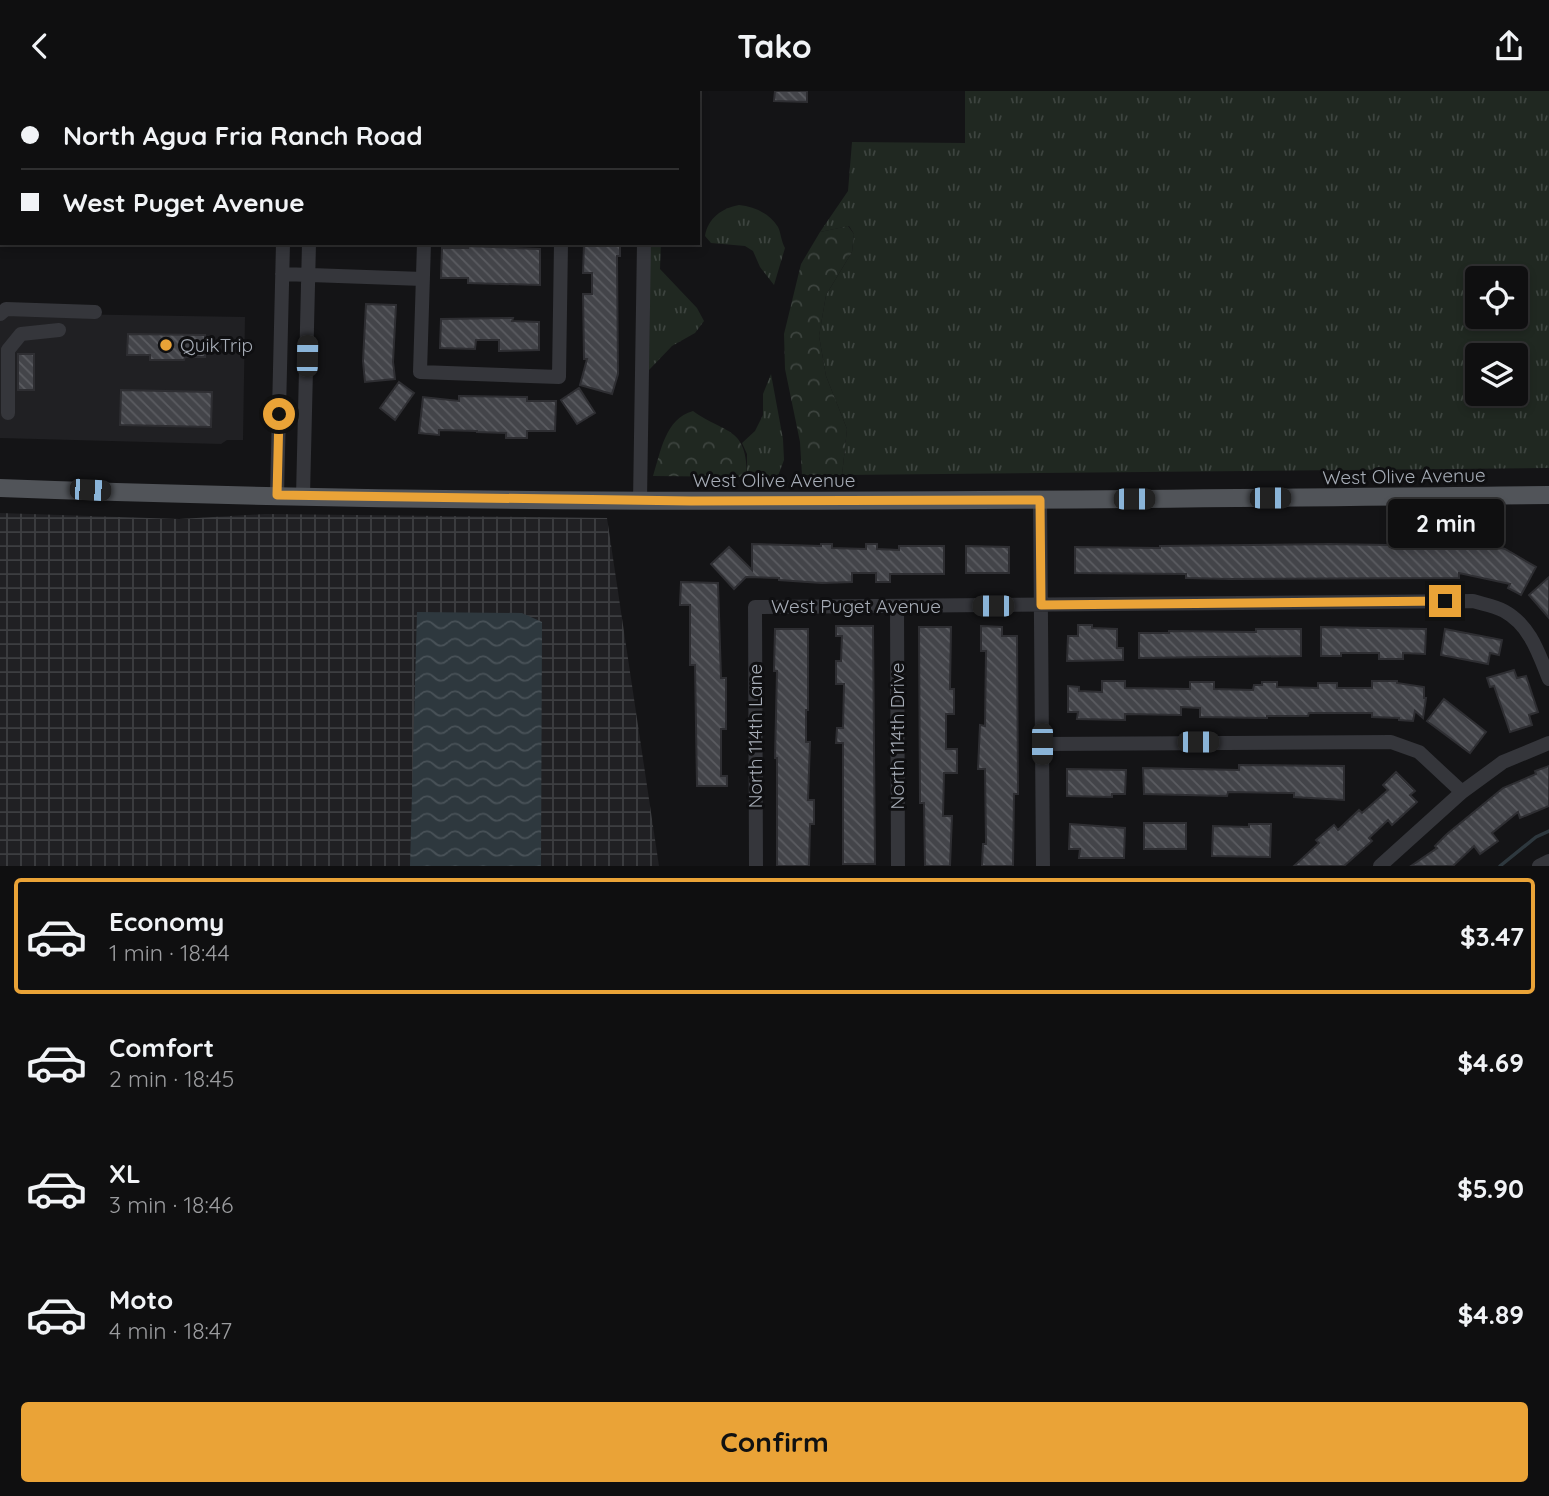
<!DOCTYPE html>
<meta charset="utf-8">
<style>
:root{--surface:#0f0f10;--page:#1d1d1e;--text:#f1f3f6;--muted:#9b9c9f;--line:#2f2f30;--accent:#eaa337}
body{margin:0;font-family:Quicksand,sans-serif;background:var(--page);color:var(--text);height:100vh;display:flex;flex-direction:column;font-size:26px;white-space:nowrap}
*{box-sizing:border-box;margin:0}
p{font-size:23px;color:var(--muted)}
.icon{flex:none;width:38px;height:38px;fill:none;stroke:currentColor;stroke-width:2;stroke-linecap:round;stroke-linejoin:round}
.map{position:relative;height:775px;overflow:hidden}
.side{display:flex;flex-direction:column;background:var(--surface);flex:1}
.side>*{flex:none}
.guide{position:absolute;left:0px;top:0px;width:700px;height:154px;box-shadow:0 4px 10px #0003,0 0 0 2px var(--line);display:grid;align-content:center;height:154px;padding:0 21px;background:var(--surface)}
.fabs{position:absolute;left:1465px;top:175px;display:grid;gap:14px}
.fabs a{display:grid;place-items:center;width:63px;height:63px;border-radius:7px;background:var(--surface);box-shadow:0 4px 10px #0003,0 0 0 2px var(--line);font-size:35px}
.end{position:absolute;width:32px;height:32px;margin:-16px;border:9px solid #eaa337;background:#111;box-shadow:0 0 0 4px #111}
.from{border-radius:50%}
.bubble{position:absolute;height:49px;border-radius:7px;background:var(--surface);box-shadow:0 4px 10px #0003,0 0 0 2px var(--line);font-size:23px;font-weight:800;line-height:49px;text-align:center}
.car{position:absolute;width:21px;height:42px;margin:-21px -10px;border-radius:9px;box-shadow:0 0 5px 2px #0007;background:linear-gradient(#222 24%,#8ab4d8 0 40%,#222 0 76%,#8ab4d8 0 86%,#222 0)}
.guide b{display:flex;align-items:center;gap:24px;height:66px;font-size:26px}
.guide b+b{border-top:2px solid var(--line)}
.guide i{width:18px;height:18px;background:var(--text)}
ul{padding:12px 0 0;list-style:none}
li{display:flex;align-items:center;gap:21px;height:116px;margin:0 14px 10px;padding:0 7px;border:4px solid transparent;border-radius:7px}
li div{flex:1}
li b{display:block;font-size:26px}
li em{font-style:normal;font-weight:800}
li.selected{border-color:var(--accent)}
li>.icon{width:63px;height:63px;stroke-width:1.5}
.primary-button{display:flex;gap:14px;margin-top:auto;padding:14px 21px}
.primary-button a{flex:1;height:80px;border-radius:7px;background:var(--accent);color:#111;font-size:28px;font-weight:800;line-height:80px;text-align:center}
header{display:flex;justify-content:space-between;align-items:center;height:91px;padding:0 21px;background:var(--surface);font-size:32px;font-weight:800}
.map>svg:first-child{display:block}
.built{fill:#202023}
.industrial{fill:url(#industrial-grid)}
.grass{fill:url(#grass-tufts);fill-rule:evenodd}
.forest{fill:url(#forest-crowns)}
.water{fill:url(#water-waves)}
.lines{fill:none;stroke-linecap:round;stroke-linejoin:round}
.stream{stroke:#2e383e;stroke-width:3.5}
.building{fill:url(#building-back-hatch);stroke:#2e2e32;stroke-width:2}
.minor{stroke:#35363b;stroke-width:14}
.major{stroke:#515459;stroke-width:18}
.route{stroke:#eaa337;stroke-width:9}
.poi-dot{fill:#eaa337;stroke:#0f0f11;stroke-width:2.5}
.labels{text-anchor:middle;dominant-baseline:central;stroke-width:6;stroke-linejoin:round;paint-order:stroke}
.poi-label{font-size:19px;fill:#a6acb6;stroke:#0f0f11;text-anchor:start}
.street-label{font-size:19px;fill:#a6acb6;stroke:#0f0f11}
</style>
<header><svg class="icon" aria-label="back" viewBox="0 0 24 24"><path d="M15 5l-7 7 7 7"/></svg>Tako<svg class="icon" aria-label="share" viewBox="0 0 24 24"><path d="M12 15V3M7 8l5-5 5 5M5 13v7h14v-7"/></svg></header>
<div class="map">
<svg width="1549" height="775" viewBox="0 0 1549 775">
<defs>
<pattern id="industrial-grid" width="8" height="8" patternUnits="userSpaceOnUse" patternTransform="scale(1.75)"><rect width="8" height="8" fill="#202023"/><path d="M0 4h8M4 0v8" fill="none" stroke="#3d3e41"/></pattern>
<pattern id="grass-tufts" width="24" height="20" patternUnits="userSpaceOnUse" patternTransform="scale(1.75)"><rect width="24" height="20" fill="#202821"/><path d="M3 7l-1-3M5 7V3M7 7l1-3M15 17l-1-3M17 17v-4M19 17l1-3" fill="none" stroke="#3d443f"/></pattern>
<pattern id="forest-crowns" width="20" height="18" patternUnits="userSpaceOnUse" patternTransform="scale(1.75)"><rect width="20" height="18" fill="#202821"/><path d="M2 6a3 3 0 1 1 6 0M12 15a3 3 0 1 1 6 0" fill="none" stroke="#3d443f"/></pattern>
<pattern id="water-waves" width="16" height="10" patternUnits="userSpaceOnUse" patternTransform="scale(1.75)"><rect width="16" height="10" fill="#2e383e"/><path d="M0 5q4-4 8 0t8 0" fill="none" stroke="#495258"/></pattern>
<pattern id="building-back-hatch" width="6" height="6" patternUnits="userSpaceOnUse" patternTransform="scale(1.75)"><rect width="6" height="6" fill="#434449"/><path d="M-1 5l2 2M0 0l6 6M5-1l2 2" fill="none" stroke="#5b5c61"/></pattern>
</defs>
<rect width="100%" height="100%" fill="#141416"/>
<!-- built -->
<path class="built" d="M0,222L245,226L243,349H227L221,353L0,347Z"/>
<!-- industrial -->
<path class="industrial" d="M0,422L179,428L265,423L607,427L659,775H0Z"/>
<!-- grass -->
<path class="grass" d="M965,0H1549V377L842,384L847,338L826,285L819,245L826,204L852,161L854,143L849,135L820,141L848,100L852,51L965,52ZM1477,187H1516V226H1477ZM1477,264H1516V303H1477Z
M739,114C755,116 769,122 778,136C781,142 781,150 785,157L774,194L760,176L753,160L745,155L711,152L705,145C708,127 722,117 739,114Z
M650,152H661L660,178L697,217L704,230L695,242L672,255L649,279Z
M771,283L783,348L784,369L778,385L747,386V363L742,352L755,340L763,324V303Z"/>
<!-- forest -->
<path class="forest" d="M848,135L854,143L852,161L826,204L819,245L826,285L847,338L842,384H802L800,351L785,278L784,243L801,173L820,141Z
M693,320C727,344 747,335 747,386L653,385C661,360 665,328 693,320Z"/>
<!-- water -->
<path class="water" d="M417,521L522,522L542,531L541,775H410Z"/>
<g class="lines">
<!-- stream -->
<path class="stream" d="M605,2L606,0
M0,22H2
M1500,775L1536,746L1549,740"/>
</g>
<!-- building -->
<path class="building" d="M775,0H807V11L774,10Z
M584,152H620V165H617L618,283L612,303L580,294L587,268H584L583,203H592V182H583Z
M468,155L540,158V194L468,192V187H441L442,157H468Z
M366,213L396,214L393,271L395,288L365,291L363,270Z
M513,227L512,230L539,231V259L499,260V249H476L475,258L440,257L441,228Z
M128,243L205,244V266H185L184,269H150V264H127Z
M18,263H34V299H18Z
M399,291L414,302L395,329L380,317Z
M579,297L595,322L577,333L561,309Z
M121,299L212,301L211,336L120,334Z
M459,305L527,306V310H556L555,340H527V347H506V342L477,341V340L439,339V344L419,342L423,306L459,310Z
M1482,452L1505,458L1536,476L1521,504L1508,497L1510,493L1459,482V487L1230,488L1186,487V483L1075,482V456L1160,457V455L1330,453L1445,455V453Z
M752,453L821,455V453H832V457L866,458V453H877V458L899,459V455H944V483H890V491H876V482H852V491L822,492L779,489V487L746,486L734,498L711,473L729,456L752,479Z
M966,455L1009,456V482H966Z
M1549,486V527L1529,504Z
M681,491L718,492L721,587H726V638H721V685H727V695H697L695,574H690V514H680Z
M1078,534H1092V537L1117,538V557H1123V569L1067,570L1068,545H1078Z
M836,535H873L875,773H843V652H836L837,637H843L844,593H836V570H841L842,545H836Z
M981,535L1002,536V545H1017L1018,703H1014L1013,775H982L983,753H986L985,678H978L980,634L985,635L986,560H981Z
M919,536H951L950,598H954V623H946V658H957V682H944L943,725H952L950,775H925L924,712H920Z
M1321,536L1426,538L1425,563L1403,562V568H1379V562H1341V565H1321Z
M775,538H808V619H806V651H810L808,709H814V733H810L809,775H777V667H775L777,580H774Z
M1256,538H1301V565L1139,567V542H1169V540L1256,541Z
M1445,538L1502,549L1499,564L1490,562L1488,573L1441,564Z
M1514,579L1517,587L1526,585L1538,621L1529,624L1532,634L1510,641L1494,595L1490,596L1487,587Z
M1102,590H1125V597L1190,598V591H1214V598L1253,599L1254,594H1262V591H1277V596L1318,597V592H1337V597H1372V590H1397V592L1424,596V607H1426L1423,627L1415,620L1413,630L1399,629V627L1372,626V622H1309L1308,625H1267V627L1200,626V617L1181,616V624L1125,623V629L1077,628L1078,621H1068V595L1079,596V600L1102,601Z
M1444,608L1486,641L1470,662L1427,630Z
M1239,674L1344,675V709L1294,706V702L1228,701L1227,705L1144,703L1143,677L1239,679Z
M1549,675V715L1520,727L1518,721L1492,742L1498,750L1480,763L1474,755L1453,775H1411L1437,757L1435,755L1447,743L1503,697L1536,683L1535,680Z
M1067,678L1126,679L1125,703H1112V706L1067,705Z
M1396,681L1415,700L1410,704L1417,711L1392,734L1388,729L1369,747L1372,750L1344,775H1294L1319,752L1316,749L1334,734L1338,739L1359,719L1362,722L1388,699L1383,694Z
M1144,732H1186V758H1144Z
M1070,733L1125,737L1124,767H1079L1080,758H1069Z
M1249,733H1271L1270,766L1212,765L1213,735L1249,736Z"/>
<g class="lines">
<!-- minor -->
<path class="minor" d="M250,0L251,2
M280,0L281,2
M547,0V2
M646,2V0
M424,152L420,281L559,286L561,152
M282,183L423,188
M0,223L6,218L95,221
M8,322V259L21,243L59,239
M277,404L283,152
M303,405L309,152
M1040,409L1043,775
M640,410L644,152
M897,516L898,775
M1042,653L1391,651L1419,661L1462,701
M756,775L755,516L1473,510C1483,513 1495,515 1504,520C1530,534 1539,563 1549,588
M1380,775L1462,701L1503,671L1549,652
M1539,775L1549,770"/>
<!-- major -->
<path class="major" d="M0,397C516,417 1033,409 1549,404"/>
</g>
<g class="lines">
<!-- route -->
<path class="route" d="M279,323L277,404L691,410L1040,409L1041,514L1445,510"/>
</g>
<!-- markers -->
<circle class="poi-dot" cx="166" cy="254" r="7"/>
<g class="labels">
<!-- poi labels -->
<g class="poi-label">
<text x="180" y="254">QuikTrip</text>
</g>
<!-- street labels -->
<g class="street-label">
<text transform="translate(1404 385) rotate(-1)">West Olive Avenue</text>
<text x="774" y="389">West Olive Avenue</text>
<text x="856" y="515">West Puget Avenue</text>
<text transform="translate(755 645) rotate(-90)">North 114th Lane</text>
<text transform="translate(897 645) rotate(-90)">North 114th Drive</text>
</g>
</g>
</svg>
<div class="fabs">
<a><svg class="icon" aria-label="locate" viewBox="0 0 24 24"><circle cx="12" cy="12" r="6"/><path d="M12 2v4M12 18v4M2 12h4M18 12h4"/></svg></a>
<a><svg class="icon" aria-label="layers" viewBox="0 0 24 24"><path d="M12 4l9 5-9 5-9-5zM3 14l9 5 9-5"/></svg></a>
</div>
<i class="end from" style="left:279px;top:323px"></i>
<i class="end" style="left:1445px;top:510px"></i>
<div class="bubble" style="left:1388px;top:408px;width:116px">2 min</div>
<i class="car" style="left:307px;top:265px;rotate:1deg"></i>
<i class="car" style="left:90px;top:399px;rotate:93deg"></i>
<i class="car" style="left:1270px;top:407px;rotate:90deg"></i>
<i class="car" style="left:1134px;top:408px;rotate:90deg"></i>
<i class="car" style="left:993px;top:515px;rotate:270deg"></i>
<i class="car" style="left:1198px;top:651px;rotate:90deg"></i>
<i class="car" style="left:1042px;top:653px;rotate:180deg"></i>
<div class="guide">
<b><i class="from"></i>North Agua Fria Ranch Road</b>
<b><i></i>West Puget Avenue</b>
</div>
</div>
<section class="side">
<ul>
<li class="selected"><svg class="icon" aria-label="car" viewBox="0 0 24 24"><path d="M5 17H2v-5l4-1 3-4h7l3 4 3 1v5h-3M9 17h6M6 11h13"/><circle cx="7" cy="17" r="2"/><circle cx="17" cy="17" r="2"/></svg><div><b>Economy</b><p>1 min · 18:44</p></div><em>$3.47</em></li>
<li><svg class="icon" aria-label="car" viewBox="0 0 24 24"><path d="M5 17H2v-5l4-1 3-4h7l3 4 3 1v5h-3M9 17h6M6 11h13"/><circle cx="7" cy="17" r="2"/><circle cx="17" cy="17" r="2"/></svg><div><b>Comfort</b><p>2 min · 18:45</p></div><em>$4.69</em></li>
<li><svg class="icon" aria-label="car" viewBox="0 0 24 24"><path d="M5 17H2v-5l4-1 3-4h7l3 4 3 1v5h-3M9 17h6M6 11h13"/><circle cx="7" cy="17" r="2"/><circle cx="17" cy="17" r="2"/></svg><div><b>XL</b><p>3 min · 18:46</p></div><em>$5.90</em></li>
<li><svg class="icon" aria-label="car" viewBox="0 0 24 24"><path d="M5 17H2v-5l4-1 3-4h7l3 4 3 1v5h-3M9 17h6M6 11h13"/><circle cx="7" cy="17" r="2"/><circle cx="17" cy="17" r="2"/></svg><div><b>Moto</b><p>4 min · 18:47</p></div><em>$4.89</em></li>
</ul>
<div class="primary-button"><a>Confirm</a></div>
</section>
